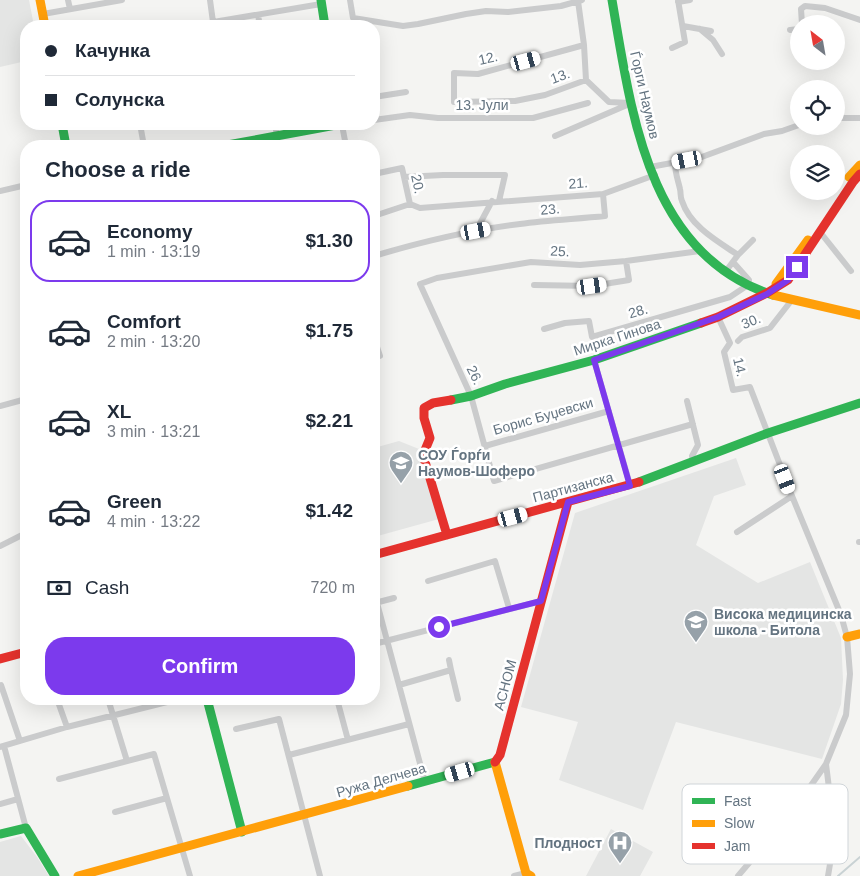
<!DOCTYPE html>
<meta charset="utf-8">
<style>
:root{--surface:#fff;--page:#f6f6f7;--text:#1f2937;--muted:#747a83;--line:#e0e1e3;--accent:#7c3aed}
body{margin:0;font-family:Arial,sans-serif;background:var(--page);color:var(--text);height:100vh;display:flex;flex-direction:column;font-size:19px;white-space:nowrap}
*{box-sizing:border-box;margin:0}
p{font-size:16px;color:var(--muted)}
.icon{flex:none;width:28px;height:28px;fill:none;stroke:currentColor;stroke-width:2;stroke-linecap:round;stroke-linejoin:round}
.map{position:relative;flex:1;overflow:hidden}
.details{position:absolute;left:20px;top:140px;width:360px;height:565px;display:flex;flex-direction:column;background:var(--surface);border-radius:20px;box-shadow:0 5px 20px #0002}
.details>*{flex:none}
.hud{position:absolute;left:20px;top:20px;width:360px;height:110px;border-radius:20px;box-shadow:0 5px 20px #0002;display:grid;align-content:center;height:110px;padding:0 25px;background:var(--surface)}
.needle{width:32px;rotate:329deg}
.fabs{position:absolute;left:790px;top:15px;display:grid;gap:10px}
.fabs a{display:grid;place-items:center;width:55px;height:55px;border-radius:50%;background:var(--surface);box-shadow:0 5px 20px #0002;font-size:25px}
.end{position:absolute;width:22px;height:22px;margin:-11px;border:6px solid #7c3aed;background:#fff;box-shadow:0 0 0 2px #fff}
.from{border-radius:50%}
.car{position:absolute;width:15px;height:30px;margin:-15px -8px;border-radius:6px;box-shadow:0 0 4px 1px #0007;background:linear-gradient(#fff 24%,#345 0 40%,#fff 0 76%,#345 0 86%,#fff 0)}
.hud b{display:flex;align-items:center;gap:18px;height:48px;font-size:19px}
.hud b+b{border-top:1px solid var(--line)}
.hud i{width:12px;height:12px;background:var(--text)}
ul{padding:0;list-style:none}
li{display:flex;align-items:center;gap:15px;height:82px;margin:0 10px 8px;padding:0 15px;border:2px solid transparent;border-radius:20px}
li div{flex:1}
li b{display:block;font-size:19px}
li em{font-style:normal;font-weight:700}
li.on{border-color:var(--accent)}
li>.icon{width:45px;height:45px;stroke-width:1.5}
h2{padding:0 25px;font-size:22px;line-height:60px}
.pay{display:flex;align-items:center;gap:12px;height:55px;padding:0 25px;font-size:19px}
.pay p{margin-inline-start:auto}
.primary-button{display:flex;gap:10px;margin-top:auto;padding:10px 25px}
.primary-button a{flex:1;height:58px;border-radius:20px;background:var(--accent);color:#fff;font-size:20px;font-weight:700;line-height:58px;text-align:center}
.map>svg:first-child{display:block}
.built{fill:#e4e5e4}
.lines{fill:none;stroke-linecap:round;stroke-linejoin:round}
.stream{stroke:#c9d2d4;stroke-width:2}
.street{stroke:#cacbcc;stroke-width:6}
.fast{stroke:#30b455;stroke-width:9}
.slow{stroke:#ff9f0a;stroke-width:9}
.jam{stroke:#e5322d;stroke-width:9}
.route{stroke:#7c3aed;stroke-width:6}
.labels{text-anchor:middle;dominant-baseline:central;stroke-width:5;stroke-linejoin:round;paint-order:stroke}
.street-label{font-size:14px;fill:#647481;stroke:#fff}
.poi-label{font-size:14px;font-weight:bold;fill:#647481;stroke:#fff;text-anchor:start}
.key{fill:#fff;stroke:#d0d5d9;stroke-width:1}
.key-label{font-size:14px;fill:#647481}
</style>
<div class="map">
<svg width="860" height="876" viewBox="0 0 860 876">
<rect width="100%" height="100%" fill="#f4f4f2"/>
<!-- built -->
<path class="built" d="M0,0H29L34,26H26V61L0,67Z
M399,441L419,449L439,519L374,537V448Z
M736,458L746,485L714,496L696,545L758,583L810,562L841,638L843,680L841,704L822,759L676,722L643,810L559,780L578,722L521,707L575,513Z
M611,829L653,852L640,876H586Z
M21,836L37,857L49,876H0V842Z"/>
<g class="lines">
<!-- stream -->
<path class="stream" d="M838,876L860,857"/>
<!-- street -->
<path class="street" d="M68,0L70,9
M210,0L213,22
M350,0L353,18L403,26L418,24L466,14L486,11L508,12L561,6L582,0
M578,1L584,45L586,80L609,102L630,103
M678,2L690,0
M43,14L122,0
M258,15L260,26
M802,24L801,9L805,6L825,8L860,20
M190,26L321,4
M683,26L711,31
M700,29L713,40L722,54
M790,30L799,29
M584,45L478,74L454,73V102L515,101L545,95L586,80
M672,48L685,42L678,0
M374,97L406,92
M836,118H860
M374,120L410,115L438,118H533L588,103
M140,124L144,146
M275,124L277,136
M555,136L627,105
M346,146L342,125L349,124
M675,163C675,173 678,180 680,189C681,193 680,197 682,201C690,226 717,241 738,255L726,271
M650,167L699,158L764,134L782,131L799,125
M374,174L402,168L410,204
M404,177L443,175H505L499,201
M0,191L26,185
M374,216L410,204L420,208L603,194L655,175
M476,231L492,201
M820,232L851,271
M738,255L753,240
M374,256C421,242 471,230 520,224C548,220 577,219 605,216L603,194
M534,285L592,286L629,280L626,261
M718,317L730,343L724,352L733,390L750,387L792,496L841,615L847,637L850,674L846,715L826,764L793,811L738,876
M544,329L565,323L589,321L592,337L730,297L748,285L749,280L733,262
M374,338L380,356L374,355
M738,341L742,337L770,328L791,301
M594,360L630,485
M687,401L698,445L692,456L693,461
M0,406L26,399
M693,424L494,481L471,396L420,284L437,278L531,262L580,265L626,261L700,251
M485,446L609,411
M737,532L792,496
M859,542H860
M0,546L26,533
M428,581L495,561L509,608
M375,603L394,598
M377,603L425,782
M374,644L541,601
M449,660L451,670
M1,685L20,741
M399,685L451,670L458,699
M57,699L67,727
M108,699L127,761
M337,699L348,740
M236,729L279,719L320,876
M4,746L26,828
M0,747L67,727L179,699
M289,755L409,724
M826,764C831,804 836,835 828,876
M59,779L154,754L190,876
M0,804L18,799
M115,812L167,798
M514,876L526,873L527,876"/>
<!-- fast -->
<path class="fast" d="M321,0L325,26
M612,0C631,110 647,255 773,295
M62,124L66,146
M222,146L341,124
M451,400L471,396L505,384L594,360L701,323
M639,482L768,433L860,403
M207,699L242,832
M408,786L495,762
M0,834L26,828L55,876"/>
<!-- slow -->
<path class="slow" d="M40,0L45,26
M849,177L860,165
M776,284L808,240
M773,295L860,315
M847,637L860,634
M495,762L526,873L531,876
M78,876L408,786"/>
<!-- jam -->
<path class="jam" d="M701,323L718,317L767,293L788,280L853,182L860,174
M447,535L423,455L430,438L424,418V408L433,403L451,400
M374,555L639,482
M0,659L26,652
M495,762L500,755L568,502"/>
</g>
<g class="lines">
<!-- route -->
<path class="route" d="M439,627L541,601L568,502L630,486L594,360L718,317L767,294L788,280L797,267"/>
</g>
<!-- icons -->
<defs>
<symbol id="school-pin" viewBox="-11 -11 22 30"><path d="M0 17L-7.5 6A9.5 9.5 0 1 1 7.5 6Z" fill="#96a1a9" stroke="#fff"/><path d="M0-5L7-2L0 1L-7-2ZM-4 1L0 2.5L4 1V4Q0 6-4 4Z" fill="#fff"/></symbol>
<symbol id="university-pin" viewBox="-11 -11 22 30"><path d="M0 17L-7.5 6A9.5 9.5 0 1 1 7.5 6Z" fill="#96a1a9" stroke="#fff"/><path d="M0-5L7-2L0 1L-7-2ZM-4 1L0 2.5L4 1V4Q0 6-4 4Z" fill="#fff"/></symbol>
<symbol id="hospital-pin" viewBox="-11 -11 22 30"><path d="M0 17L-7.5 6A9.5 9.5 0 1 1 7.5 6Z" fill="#96a1a9" stroke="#fff"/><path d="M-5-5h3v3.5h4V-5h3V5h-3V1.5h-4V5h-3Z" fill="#fff"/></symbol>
</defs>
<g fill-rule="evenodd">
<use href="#school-pin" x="387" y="449" width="28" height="38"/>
<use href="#university-pin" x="682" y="608" width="28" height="38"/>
<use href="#hospital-pin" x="606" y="829" width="28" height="38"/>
</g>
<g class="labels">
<!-- street labels -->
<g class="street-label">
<text transform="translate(488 58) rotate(-13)">12.</text>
<text transform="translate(560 76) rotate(-20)">13.</text>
<text transform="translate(645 95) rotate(77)">Ѓорги Наумов</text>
<text x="482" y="105">13. Јули</text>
<text transform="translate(578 183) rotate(-4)">21.</text>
<text transform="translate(418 184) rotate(78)">20.</text>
<text transform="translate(550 209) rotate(-5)">23.</text>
<text transform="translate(560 251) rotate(3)">25.</text>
<text transform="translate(638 311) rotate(-16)">28.</text>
<text transform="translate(751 321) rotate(-22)">30.</text>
<text transform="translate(617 337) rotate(-18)">Мирка Гинова</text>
<text transform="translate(740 367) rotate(77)">14.</text>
<text transform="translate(475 375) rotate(64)">26.</text>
<text transform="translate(543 416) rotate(-16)">Борис Буџевски</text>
<text transform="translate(573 487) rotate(-15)">Партизанска</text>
<text transform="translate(505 685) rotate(-75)">АСНОМ</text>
<text transform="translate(381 780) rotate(-16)">Ружа Делчева</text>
</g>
<!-- poi labels -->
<g class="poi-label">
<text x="418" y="455">СОУ Ѓорѓи<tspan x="418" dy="16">Наумов-Шоферо</tspan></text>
<text x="714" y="614">Висока медицинска<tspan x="714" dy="16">школа - Битола</tspan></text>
<text x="602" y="843" text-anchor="end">Плодност</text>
</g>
</g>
<!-- legend -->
<rect x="682" y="784" width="166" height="80" rx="8" class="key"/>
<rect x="692" y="798" width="23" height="6" fill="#30b455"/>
<rect x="692" y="820" width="23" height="7" fill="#ff9f0a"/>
<rect x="692" y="843" width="23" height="6" fill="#e5322d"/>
<g class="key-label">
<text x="724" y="806">Fast</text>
<text x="724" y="828">Slow</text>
<text x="724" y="851">Jam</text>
</g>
</svg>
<div class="fabs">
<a><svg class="needle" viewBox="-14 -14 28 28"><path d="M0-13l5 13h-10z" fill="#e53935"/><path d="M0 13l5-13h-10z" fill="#747a83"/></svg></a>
<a><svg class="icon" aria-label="locate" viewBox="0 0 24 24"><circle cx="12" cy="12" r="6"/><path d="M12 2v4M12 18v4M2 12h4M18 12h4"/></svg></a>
<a><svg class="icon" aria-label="layers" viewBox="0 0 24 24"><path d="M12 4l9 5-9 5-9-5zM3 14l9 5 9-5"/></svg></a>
</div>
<i class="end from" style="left:439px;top:627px"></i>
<i class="end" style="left:797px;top:267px"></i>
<i class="car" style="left:526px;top:61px;rotate:75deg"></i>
<i class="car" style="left:687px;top:160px;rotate:259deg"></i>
<i class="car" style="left:476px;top:231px;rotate:80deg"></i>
<i class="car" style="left:592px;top:286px;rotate:82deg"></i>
<i class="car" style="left:785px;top:479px;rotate:159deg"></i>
<i class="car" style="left:513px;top:517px;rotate:75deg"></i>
<i class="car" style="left:460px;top:772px;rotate:254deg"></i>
<div class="hud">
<b><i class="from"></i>Качунка</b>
<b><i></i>Солунска</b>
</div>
<section class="details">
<h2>Choose a ride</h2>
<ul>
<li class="on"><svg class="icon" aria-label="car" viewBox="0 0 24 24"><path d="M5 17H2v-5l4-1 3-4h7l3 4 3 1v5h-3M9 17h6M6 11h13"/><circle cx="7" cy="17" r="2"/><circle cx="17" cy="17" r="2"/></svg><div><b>Economy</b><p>1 min · 13:19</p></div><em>$1.30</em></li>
<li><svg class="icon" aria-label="car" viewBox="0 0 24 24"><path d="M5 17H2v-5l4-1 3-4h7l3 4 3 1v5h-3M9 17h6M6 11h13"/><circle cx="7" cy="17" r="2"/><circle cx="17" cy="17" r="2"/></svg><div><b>Comfort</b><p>2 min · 13:20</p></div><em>$1.75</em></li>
<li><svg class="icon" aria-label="car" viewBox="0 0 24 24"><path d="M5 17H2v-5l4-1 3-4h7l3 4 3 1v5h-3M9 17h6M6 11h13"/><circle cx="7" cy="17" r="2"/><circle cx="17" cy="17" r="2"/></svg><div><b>XL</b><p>3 min · 13:21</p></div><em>$2.21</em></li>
<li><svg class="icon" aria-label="car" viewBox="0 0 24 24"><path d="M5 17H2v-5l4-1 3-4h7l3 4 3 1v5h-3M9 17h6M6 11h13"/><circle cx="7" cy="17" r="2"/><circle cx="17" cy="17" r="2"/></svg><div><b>Green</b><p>4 min · 13:22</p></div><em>$1.42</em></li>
</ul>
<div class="pay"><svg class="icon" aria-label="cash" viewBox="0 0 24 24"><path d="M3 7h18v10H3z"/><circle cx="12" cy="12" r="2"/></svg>Cash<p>720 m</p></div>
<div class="primary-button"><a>Confirm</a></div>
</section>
</div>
